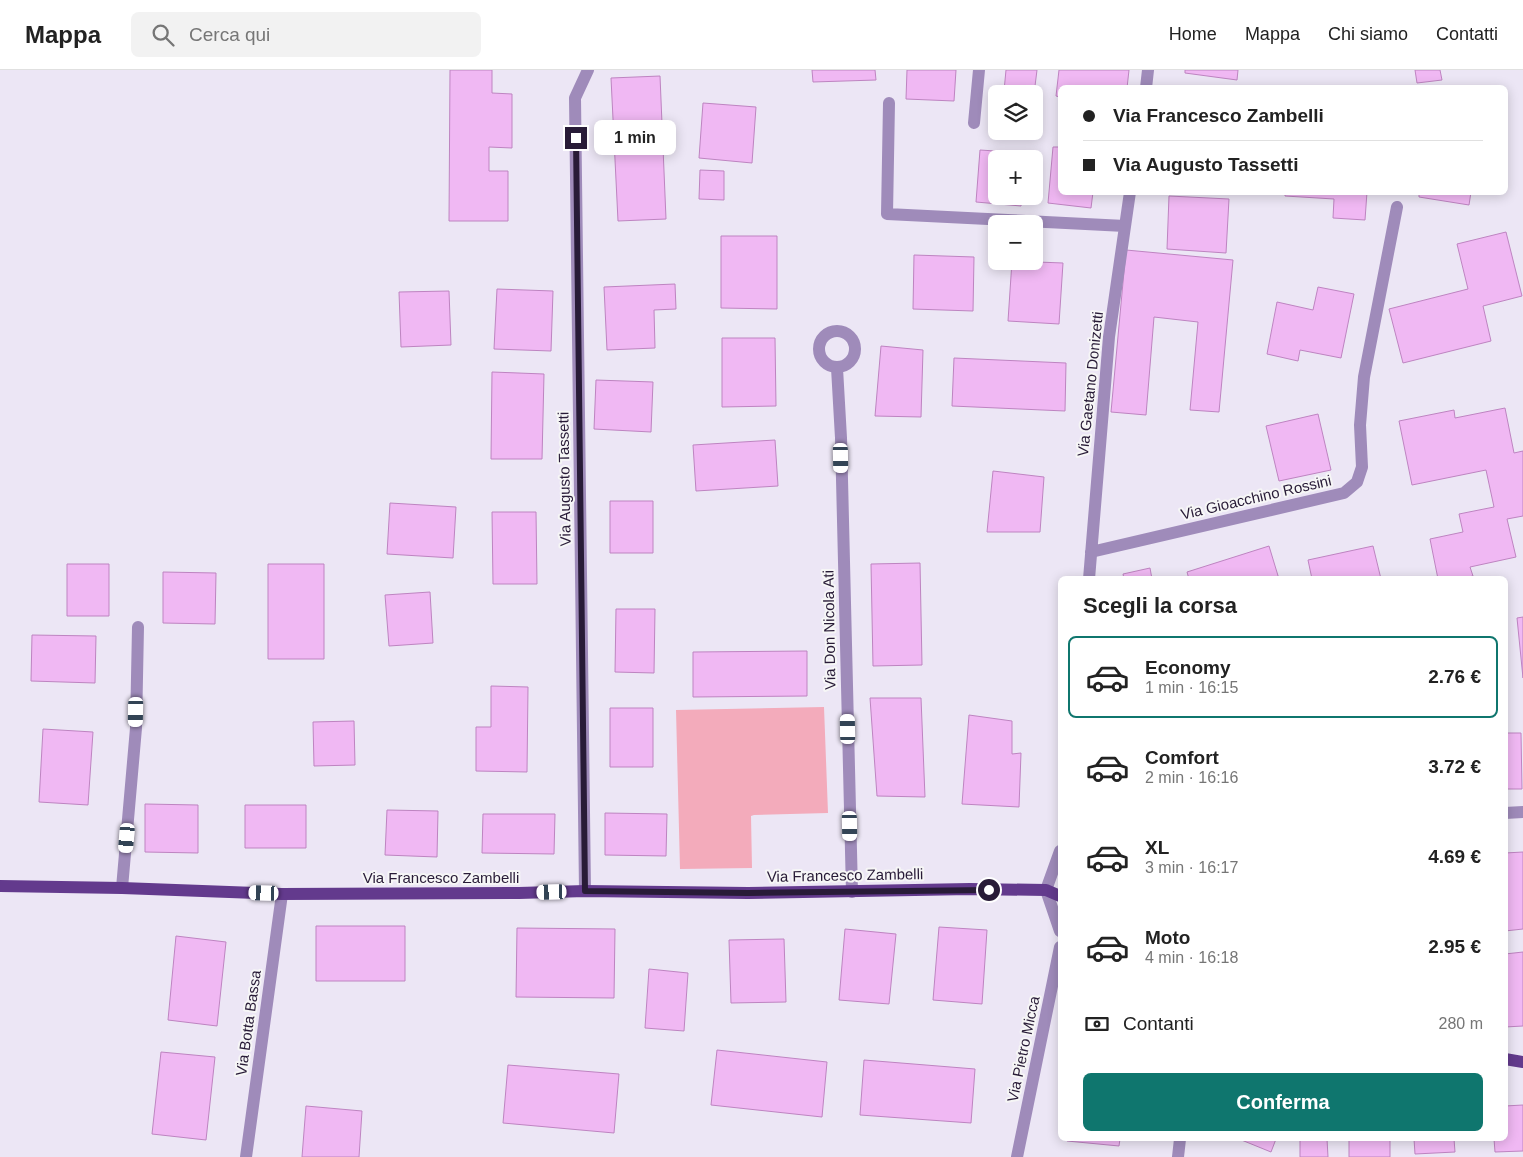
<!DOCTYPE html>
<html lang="it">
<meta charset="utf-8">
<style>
:root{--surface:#fff;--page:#f2f2f2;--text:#222;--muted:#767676;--line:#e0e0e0;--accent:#0f766e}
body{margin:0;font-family:Helvetica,sans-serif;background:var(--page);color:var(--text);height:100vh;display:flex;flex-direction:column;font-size:19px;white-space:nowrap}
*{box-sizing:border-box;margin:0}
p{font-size:16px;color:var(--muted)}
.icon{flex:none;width:28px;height:28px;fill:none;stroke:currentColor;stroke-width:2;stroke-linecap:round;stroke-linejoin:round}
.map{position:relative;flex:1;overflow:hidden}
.panel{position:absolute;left:1058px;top:506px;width:450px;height:565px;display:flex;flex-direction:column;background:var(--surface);border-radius:8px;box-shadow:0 2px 12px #0003}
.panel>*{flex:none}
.top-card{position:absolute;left:1058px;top:15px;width:450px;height:110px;border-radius:8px;box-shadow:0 2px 12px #0003;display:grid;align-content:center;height:110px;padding:0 25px;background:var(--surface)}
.fabs{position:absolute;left:988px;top:15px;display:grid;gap:10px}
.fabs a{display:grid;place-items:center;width:55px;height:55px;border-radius:8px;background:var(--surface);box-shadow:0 2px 12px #0003;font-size:25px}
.end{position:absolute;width:22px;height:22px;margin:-11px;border:6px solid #281b37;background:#fff;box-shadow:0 0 0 2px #fff}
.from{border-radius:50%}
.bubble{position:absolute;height:35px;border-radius:8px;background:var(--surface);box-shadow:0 2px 12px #0003;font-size:16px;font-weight:600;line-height:35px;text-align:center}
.car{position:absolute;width:15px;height:30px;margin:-15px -8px;border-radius:6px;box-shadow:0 0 4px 1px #0007;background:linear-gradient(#fff 24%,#345 0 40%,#fff 0 76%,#345 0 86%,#fff 0)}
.top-card b{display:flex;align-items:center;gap:18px;height:48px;font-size:19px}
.top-card b+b{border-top:1px solid var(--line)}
.top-card i{width:12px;height:12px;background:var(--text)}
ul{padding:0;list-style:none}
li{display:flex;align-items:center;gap:15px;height:82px;margin:0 10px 8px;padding:0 15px;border:2px solid transparent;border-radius:8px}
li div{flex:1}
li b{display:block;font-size:19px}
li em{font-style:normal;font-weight:600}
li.selected{border-color:var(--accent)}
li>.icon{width:45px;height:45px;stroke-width:1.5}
h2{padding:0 25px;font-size:22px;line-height:60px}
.pay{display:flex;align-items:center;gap:12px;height:55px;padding:0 25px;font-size:19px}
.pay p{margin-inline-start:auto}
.primary-button{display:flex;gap:10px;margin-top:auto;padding:10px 25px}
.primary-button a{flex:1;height:58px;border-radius:8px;background:var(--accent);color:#fff;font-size:20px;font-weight:600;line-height:58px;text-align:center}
header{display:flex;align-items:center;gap:30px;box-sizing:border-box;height:70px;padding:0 25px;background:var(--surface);border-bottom:1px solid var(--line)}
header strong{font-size:24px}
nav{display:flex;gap:28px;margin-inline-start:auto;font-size:18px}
.search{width:350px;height:45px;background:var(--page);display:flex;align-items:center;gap:12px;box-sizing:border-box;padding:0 18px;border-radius:8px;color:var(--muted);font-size:19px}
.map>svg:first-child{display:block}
.green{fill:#f3abbb}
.building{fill:#f0b8f3;stroke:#be84c1}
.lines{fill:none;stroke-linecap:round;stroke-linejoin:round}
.minor{stroke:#9f8bba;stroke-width:12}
.major{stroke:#633a8d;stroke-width:12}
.route{stroke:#281b37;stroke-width:6}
.labels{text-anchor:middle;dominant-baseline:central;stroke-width:4;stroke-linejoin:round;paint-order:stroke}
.street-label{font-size:15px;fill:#281b37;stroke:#f6f6f6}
</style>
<header>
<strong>Mappa</strong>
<div class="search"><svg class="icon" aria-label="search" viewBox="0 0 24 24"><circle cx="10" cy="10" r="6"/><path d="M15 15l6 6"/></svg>Cerca qui</div>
<nav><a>Home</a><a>Mappa</a><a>Chi siamo</a><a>Contatti</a></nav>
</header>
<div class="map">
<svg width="1523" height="1087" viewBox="0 0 1523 1087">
<rect width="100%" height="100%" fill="#ece6f5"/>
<!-- green -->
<path class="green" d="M824,637L828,743L754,745L751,746L752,798L680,799L676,640Z"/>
<!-- building -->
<path class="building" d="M450,0H492V23L512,24V78L489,77V101H508V151H449Z
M812,0H875L876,10L813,12Z
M907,0H956L954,31L906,29Z
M1006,0H1037L1034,24L1004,21Z
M1059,0H1129L1127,18H1060V27L1056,26Z
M1185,0H1238L1237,10L1185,3Z
M1415,0H1440L1442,10L1417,13Z
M660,6L666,149L618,151L611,8Z
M703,33L756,37L752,93L699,88Z
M1053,77H1060V122H1093L1091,138L1048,133Z
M980,80L1025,83V89H996V126H1022L1021,136L976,132Z
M700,100L724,101V130L699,129Z
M1285,122H1367L1365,150L1333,148L1334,129L1285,126Z
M1419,122H1471L1469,135L1419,127Z
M1169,126L1229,129L1226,183L1167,179Z
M1506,162L1522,226L1483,236L1491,271L1403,293L1389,239L1468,219L1457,174Z
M721,166H777V239L721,238Z
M1126,180L1233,190L1219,342L1190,340L1198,252L1154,247L1146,345L1111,342Z
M914,185L974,187L973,241L913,239Z
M1012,191L1063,193L1059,254L1008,251Z
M675,214L676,239L654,240L655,278L607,280L604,217Z
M1318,217L1354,224L1341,288L1300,280L1298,291L1267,284L1277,232L1313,240Z
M497,219L553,221L551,281L494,279Z
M449,221L451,275L401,277L399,222Z
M722,268H775L776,336L722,337Z
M881,276L923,280L921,347L875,346Z
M954,288L1066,293L1065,341L952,336Z
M492,302L544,304L542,389H491Z
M596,310L653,312L651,362L594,359Z
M1505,338L1514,383L1523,381V446L1507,449L1516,487L1470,497L1473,506L1458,509H1438L1430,469L1463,462L1459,444L1494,437L1486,400L1412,415L1399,351L1454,340L1455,348Z
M1318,344L1331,400L1279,411L1266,356Z
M775,370L778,416L696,421L693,375Z
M993,401L1044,407L1040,462H987Z
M610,431H653V483H610Z
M390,433L456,437L453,488L387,484Z
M492,442H536L537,514H493Z
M1269,476L1279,509H1189L1187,502Z
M1373,476L1381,509H1312L1308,490Z
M920,493L922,595L873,596L871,494Z
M67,494H109V546H67Z
M268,494H324V589H268Z
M1150,498L1152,509H1124L1123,504Z
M163,502L216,503L215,554L163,553Z
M430,522L433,573L389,576L385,525Z
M616,539H655L654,603L615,602Z
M1523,547V608L1517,548Z
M32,565L96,566L95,613L31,611Z
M807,581V626L693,627V582Z
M491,616L528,617L527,702L476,701V657H491Z
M870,628H921L925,727L877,726Z
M610,638H653V697H610Z
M969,645L1012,651V684L1021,683L1019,737L962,734Z
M354,651L355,695L314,696L313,652Z
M43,659L93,662L88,735L39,732Z
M1505,663H1521L1522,719H1505Z
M145,734L198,735V783L145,782Z
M245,735H306V778H245Z
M387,740L438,741L437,787L385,785Z
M605,743L667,744L666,786L605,785Z
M483,744H555L554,784L482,783Z
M1523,782V859L1505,861V783Z
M316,856H405V911H316Z
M939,857L987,860L982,934L933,930Z
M517,858L615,859L614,928L516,927Z
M845,859L896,864L889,934L839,930Z
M176,866L226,872L217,956L168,950Z
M784,869L786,932L731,933L729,870Z
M1523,882V956L1505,957V884Z
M649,899L688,903L684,961L645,958Z
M717,980L827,992L822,1047L711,1035Z
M161,982L215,987L206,1070L152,1064Z
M864,990L975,999L971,1053L860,1045Z
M508,995L619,1004L614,1063L503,1053Z
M1523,1035V1081L1495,1082L1494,1069H1505V1036Z
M306,1036L362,1041L359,1087H302Z
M1067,1069H1120L1119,1076L1067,1071Z
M1239,1069H1276L1271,1082Z
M1300,1069H1327L1328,1087H1300Z
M1349,1069H1390V1087H1349Z
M1414,1069H1454L1455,1082L1415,1084Z"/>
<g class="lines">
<!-- minor -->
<path class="minor" d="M1146,18L1148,0
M889,33L887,144L1125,156
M974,53L979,0
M819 279a18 18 0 1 1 36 0a18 18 0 1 1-36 0Z
M837,298L841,368L852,822
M1091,482L1344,423L1357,412L1362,397L1360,355L1364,307L1397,137
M1089,509L1109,267L1130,122
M1505,743L1523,742
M1060,781L1046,820L1060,861
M122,818L136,658L138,557
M585,821L575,28L588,0
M246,1087L282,824
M1017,1087L1060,877
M1178,1087L1180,1069"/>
<!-- major -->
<path class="major" d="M0,816L122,818L282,824L519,823L585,821L748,823L970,819L1046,820L1060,826
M1505,989L1523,992"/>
</g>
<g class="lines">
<!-- route -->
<path class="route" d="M576,68L585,821L748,823L989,820"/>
</g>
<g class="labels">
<!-- street labels -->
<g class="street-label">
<text transform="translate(1090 314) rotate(-84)">Via Gaetano Donizetti</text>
<text transform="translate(564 409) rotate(-91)">Via Augusto Tassetti</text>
<text transform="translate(1256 427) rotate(-13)">Via Gioacchino Rossini</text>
<text transform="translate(829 560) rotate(-91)">Via Don Nicola Ati</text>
<text transform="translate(845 805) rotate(-1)">Via Francesco Zambelli</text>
<text x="441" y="807">Via Francesco Zambelli</text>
<text transform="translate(248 953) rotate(-82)">Via Botta Bassa</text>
<text transform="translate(1023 979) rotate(-78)">Via Pietro Micca</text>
</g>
</g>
</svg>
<div class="fabs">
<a><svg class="icon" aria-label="layers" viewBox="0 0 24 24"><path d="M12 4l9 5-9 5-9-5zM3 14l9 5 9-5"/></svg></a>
<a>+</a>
<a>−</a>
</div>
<i class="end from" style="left:989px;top:820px"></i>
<i class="end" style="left:576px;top:68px"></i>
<div class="bubble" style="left:594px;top:50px;width:82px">1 min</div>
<i class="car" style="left:841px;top:388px;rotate:179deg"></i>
<i class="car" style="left:136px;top:642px;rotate:181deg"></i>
<i class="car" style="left:848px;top:659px;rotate:359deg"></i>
<i class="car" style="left:850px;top:756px;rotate:179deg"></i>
<i class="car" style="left:127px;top:768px;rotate:185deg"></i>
<i class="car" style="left:552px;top:822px;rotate:268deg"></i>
<i class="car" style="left:264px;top:823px;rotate:272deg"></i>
<div class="top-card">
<b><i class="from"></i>Via Francesco Zambelli</b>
<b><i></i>Via Augusto Tassetti</b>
</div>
<section class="panel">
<h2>Scegli la corsa</h2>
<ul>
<li class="selected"><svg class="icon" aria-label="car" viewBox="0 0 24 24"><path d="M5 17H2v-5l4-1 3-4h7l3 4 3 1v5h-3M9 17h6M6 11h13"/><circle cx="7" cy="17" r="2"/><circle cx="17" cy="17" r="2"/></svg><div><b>Economy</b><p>1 min · 16:15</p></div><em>2.76 €</em></li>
<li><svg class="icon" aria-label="car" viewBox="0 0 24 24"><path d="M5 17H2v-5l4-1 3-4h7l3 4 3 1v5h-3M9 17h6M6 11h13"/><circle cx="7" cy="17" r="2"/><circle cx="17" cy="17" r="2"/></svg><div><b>Comfort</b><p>2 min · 16:16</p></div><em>3.72 €</em></li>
<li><svg class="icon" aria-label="car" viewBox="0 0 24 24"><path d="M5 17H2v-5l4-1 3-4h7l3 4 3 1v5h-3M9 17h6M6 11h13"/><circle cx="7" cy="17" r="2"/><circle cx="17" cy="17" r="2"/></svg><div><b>XL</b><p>3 min · 16:17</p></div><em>4.69 €</em></li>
<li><svg class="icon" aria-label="car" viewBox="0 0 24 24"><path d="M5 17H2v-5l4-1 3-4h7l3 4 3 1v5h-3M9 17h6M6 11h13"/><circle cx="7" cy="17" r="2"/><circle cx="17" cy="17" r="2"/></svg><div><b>Moto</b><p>4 min · 16:18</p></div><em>2.95 €</em></li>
</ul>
<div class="pay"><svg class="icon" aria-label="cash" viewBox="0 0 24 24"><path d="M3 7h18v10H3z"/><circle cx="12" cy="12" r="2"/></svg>Contanti<p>280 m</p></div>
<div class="primary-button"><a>Conferma</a></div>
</section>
</div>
